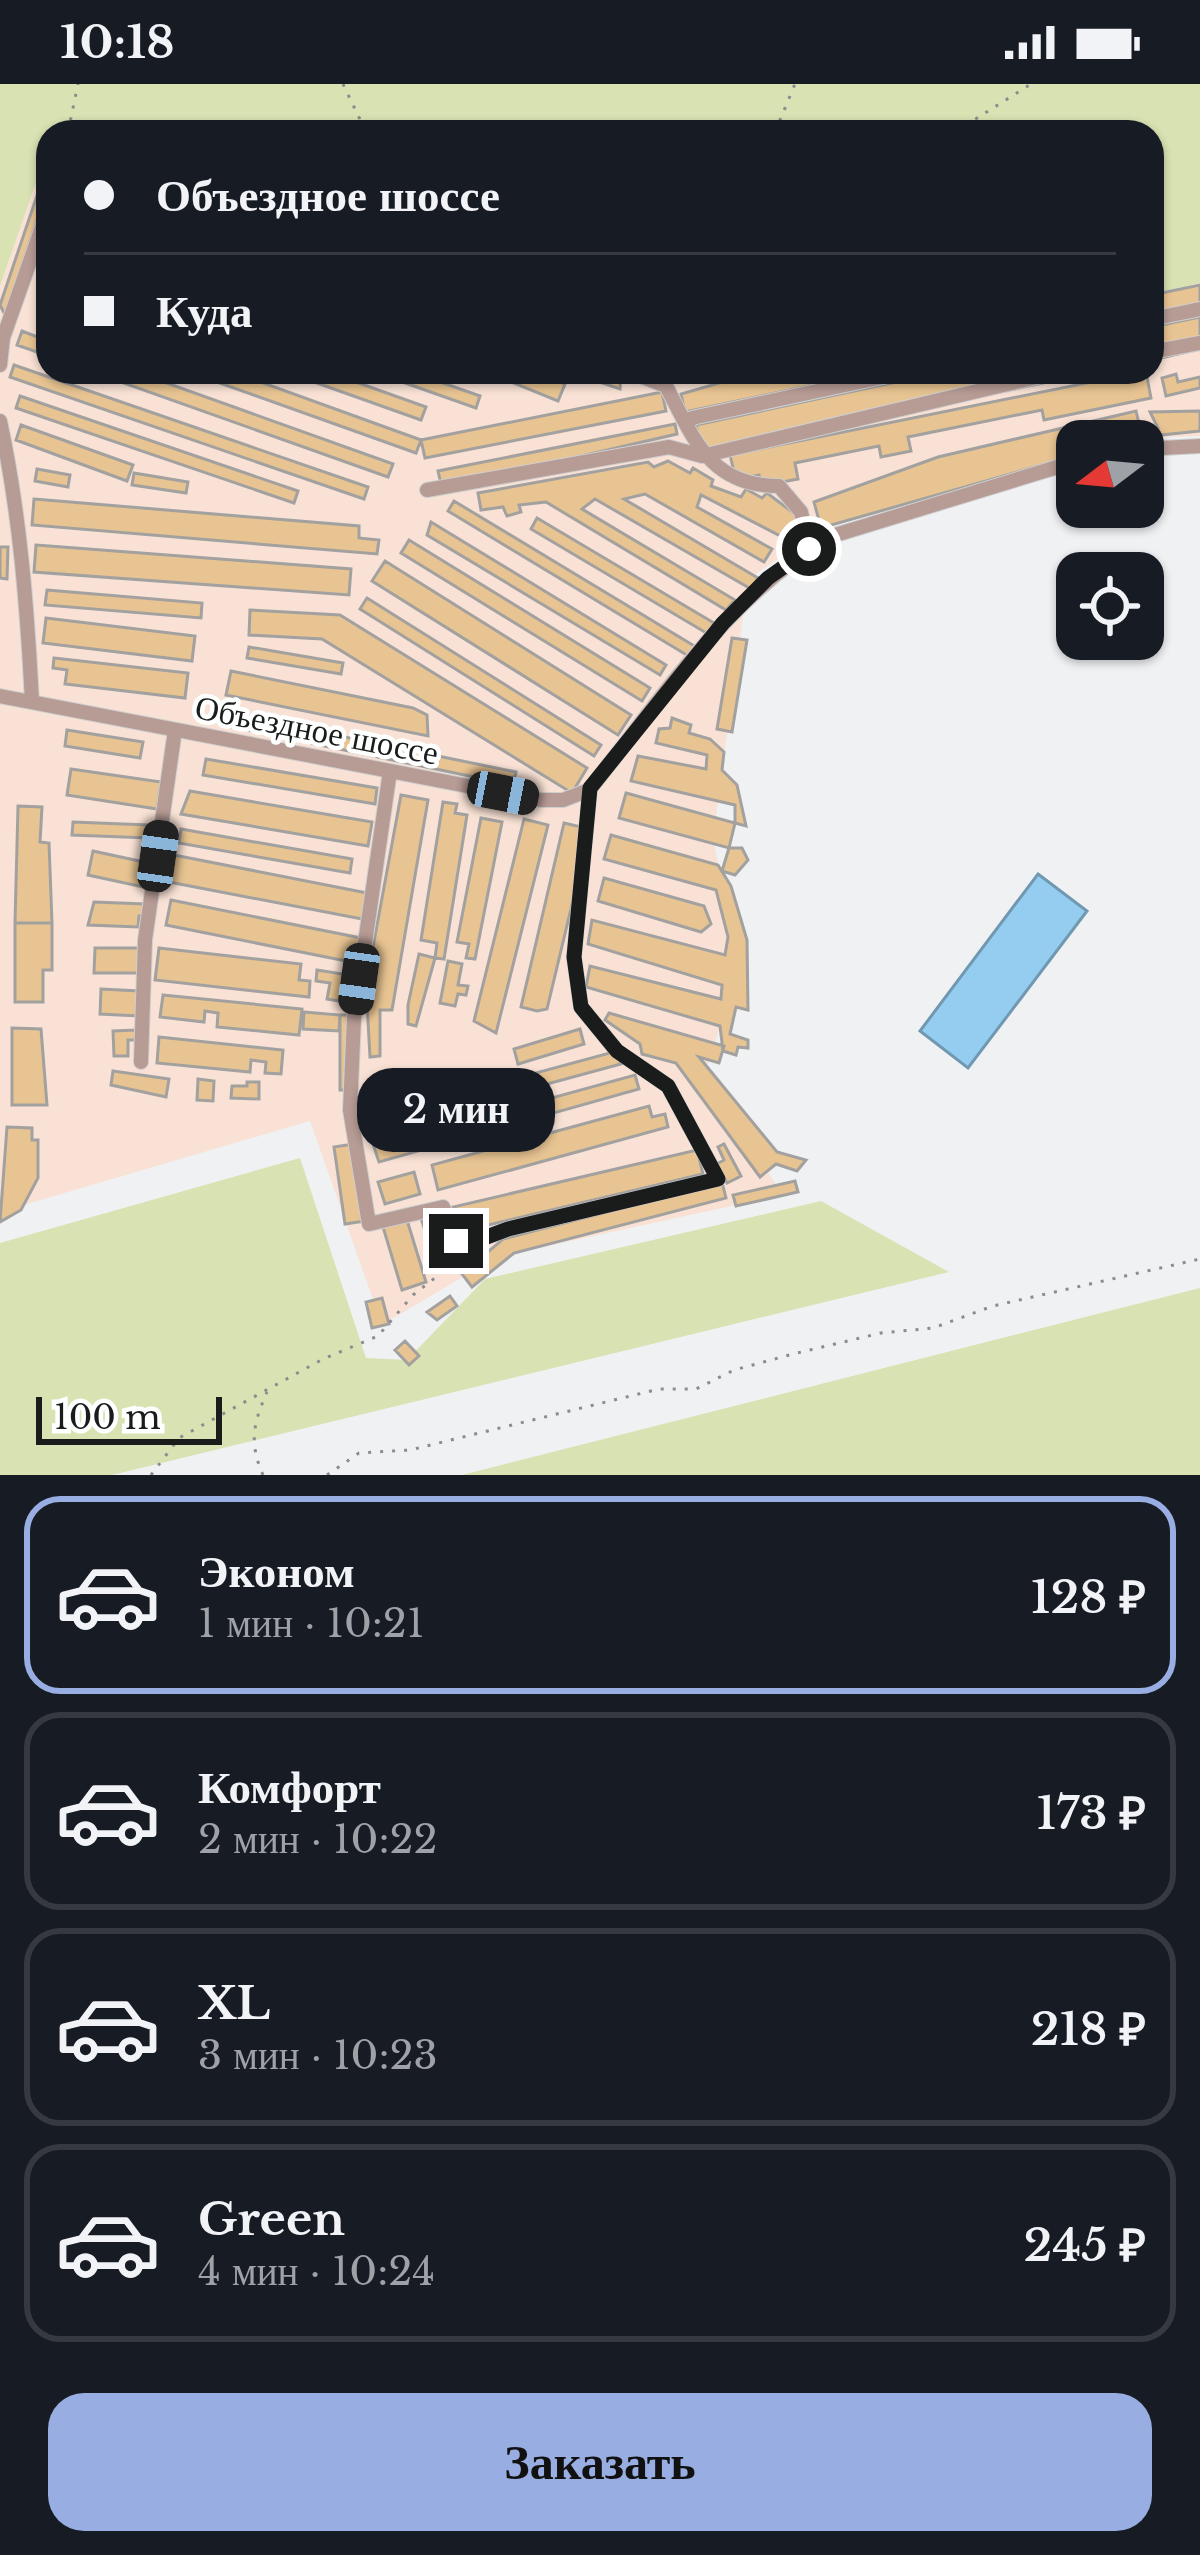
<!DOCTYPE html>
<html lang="ru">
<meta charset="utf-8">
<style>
:root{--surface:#171b24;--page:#20242c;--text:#f1f3f6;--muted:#9ea1a6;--line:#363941;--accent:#98ade1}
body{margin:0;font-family:"Libre Baskerville",serif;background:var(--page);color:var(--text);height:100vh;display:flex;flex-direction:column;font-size:45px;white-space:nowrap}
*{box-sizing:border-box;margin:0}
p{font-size:39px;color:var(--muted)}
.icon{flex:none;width:66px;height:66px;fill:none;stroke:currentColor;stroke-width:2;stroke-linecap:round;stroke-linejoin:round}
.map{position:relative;height:1391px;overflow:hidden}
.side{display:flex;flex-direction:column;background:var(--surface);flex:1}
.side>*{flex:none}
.top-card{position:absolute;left:36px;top:36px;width:1128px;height:264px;border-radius:36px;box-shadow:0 3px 9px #0004;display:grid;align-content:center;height:264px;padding:0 48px;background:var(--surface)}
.needle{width:78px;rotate:254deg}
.buttons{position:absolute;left:1056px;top:336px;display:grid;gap:24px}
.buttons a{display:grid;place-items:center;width:108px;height:108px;border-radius:24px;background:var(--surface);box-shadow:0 3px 9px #0004;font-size:60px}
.scale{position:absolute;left:36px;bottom:30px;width:186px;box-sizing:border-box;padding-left:12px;border:6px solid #1a1b1b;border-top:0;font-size:33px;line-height:42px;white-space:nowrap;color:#1a1b1b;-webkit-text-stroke:9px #feffff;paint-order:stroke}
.end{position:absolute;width:54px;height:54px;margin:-27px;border:15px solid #1a1b1b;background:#fff;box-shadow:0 0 0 6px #fff}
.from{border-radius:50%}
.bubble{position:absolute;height:84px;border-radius:36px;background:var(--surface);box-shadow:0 3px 9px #0004;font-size:39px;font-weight:600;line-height:84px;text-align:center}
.car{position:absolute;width:36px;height:72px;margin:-36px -18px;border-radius:15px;box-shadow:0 0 9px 3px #0007;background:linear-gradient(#222 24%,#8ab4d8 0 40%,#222 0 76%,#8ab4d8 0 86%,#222 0)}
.top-card b{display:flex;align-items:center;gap:42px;height:114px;font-size:45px}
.top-card b+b{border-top:3px solid var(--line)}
.top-card i{width:30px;height:30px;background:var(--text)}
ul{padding:21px 0 0;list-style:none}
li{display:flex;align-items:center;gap:36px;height:198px;margin:0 24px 18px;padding:0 24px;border:6px solid var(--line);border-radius:36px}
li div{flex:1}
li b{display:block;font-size:45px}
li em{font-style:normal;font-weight:600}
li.current{border-color:var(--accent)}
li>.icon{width:108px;height:108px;stroke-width:1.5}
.action{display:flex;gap:24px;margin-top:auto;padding:24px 48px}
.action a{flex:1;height:138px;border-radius:36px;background:var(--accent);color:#111;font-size:48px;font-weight:600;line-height:138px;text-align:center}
.status{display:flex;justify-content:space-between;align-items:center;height:84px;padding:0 60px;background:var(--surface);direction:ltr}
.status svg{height:33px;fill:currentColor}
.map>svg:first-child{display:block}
.industrial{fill:#f9e2d5}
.green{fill:#d9e2b2}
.water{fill:#95cdf1;stroke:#7098b1;stroke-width:3}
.building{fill:#e8c492;stroke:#a2a19f;stroke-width:3}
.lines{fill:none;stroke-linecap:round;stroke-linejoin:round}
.minor-casing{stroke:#cecfd0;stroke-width:16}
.path{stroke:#8b8c8d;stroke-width:3;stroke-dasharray:3 9;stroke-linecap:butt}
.minor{stroke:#b79b95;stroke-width:14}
.route{stroke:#1a1b1b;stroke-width:15}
.labels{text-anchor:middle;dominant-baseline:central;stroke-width:9;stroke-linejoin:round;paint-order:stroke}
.street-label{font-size:33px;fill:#1a1b1b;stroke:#feffff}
</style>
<div class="status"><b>10:18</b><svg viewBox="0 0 49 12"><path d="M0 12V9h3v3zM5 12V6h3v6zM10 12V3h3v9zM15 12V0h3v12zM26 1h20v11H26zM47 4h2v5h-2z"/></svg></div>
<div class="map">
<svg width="1200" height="1391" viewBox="0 0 1200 1391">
<rect width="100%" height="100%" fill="#f0f1f3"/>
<!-- industrial -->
<path class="industrial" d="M48,64V288H762L776,295L805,288H1152V210L1200,199V352L1077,357L830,435L815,451L748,495L713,754L739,885L704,992L783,1111L496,1173L382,1241L310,1037L0,1128V202Z"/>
<!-- green -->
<path class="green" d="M0,0H1200V199L1152,210V48H48V64L0,202Z
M300,1074L366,1274L407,1276L485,1195L821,1117L949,1188L112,1391H0V1159Z
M1200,1204V1391H462Z"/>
<!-- water -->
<path class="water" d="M1038,790L1087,827L968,984L920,947Z"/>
<!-- building -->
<path class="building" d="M45,88L48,104L5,231L0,221Z
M1200,201V219L1152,230V211Z
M1200,233V265L1152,276V243Z
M22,247L48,257V272L17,261Z
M14,281L368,403L364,415L10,293Z
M93,288H136L393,380L388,393Z
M189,288H233L421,356L416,369Z
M286,288H328L426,323L421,336Z
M374,288H412L480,312L476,324Z
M487,288H536L565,300L558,317Z
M570,288L621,289L620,305Z
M739,288L767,291L875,288L685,328L681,310L740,293Z
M943,288H1094L702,372L696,341Z
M1141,288H1146L1151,314L1044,336L1042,326L908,353L911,367L881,373L879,362L795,379L798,395L761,402L759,391L736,396L730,371Z
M1176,290L1178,298L1200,293V304L1166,312L1162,294Z
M662,308L666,327L425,374L421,356Z
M20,312L298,407L294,419L16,324Z
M1136,327L1142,352L1077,357V371L821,444L814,418L938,373Z
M1200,327V347L1151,352V345L1158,344L1150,328Z
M675,340L677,350L442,404L438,387Z
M21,341L133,381L127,397L16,356Z
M668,377L690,389L693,384L713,396L711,402L741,413L746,405L762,414L767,409L795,430L801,445L796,460L701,411L697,423L772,465L764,478L645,410L624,415L758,494L751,505L595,415L582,425L735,516L726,526L546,418L519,421L521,428L507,432L503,423L481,426L478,409L648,378L654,383Z
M37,385L70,391L68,403L35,397Z
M134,389L188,398L186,409L132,401Z
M34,415L359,442V454L379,456L377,470L32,441Z
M454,417L696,563L690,573L448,427Z
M537,434L714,539L708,550L531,445Z
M431,438L666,581L660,591L427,451Z
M409,456L650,604L642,617L401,469Z
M36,461L351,485L349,511L34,488Z
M0,463H8L7,495L0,494Z
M385,477L631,631L618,651L372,497Z
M47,506L202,519L201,534L45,521Z
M367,514L601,661L594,672L360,525Z
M250,526L340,531L587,684L572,709L322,555L249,551Z
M46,534L195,552L192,577L43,559Z
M732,554L747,556L732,648L717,645Z
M249,563L343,579L341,590L247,574Z
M54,574L188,589L185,614L65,600L67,586L53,584Z
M231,587L413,624L427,631L428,652L226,611Z
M223,628L516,688L513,701L223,641Z
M672,634L691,641L689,649L710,655L724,668L722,686L737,701L746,742L735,739V721L631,697L638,672L706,685L707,671L656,659L659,645L670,644Z
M67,646L143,658L140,674L65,662Z
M206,675L377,704L375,720L203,691Z
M71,685L161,698L157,725L67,711Z
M190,707L372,738L368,762L181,730Z
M626,709L735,739L729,764L619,734Z
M401,711L428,716L392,926H380V972L370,973L366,901Z
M443,718L457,720L455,729L467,731L444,875L435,874L437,859L421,856Z
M18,722L42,723L40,758L49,759L52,839H15Z
M481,734L502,738L475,875L466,874L469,860L457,858Z
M524,735L548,741L496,949L474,937Z
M73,738L148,741V754L72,751Z
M564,739L590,745L547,925L537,927L521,923Z
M181,745L352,775L350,789L179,759Z
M611,751L718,781L731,802L747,856L748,926L736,923L730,950L748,956V964L738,963L736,971L723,967L720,942L586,903L590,882L721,915L722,901L588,860L592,836L725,871L728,853L716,806L604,775Z
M729,764H742L748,776L735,791L722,787Z
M93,767L153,780L148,804L88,791Z
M174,771L367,809L362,835L169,798Z
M604,794L704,822L711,840L701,848L598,817Z
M171,816L361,854L356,879L166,841Z
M94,818L145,820V831L139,832L138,843L88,841Z
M15,839H52V886H43V918H15Z
M95,864H141V889H94Z
M159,864L301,880L299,896L310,897L309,913L155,896Z
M419,870L435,874L416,942L408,940V921Z
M448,877L462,880L458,901L468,902L466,911L458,910L455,922L440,919Z
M317,886L355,892L351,919L327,915L330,899L316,897Z
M101,905L139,907L138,932L100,930Z
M163,911L302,925L299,951L217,943L218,929L205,927L204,938L160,933Z
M304,928L340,931L339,947L303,945Z
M609,929L724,962L719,979L699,973L777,1068L806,1076L797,1087L776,1080L760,1093L676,979L642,970L640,960L605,936Z
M340,931H350V1006H340Z
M12,944L41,945L47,1021H12Z
M580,945L584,960L518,980L514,965Z
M136,946V956H128V972H114L113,947Z
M159,953L283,966L281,990L265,989L266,978L251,976L250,988L157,979Z
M617,967L621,980L370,1048L366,1035Z
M113,987L169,995L166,1013L111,1001Z
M635,991L639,1005L379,1078L374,1063Z
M198,995L214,997L213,1017L197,1016Z
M247,998H259V1015L231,1014L232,1002H247Z
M649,1022L652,1033L665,1030L668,1043L438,1106L432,1081Z
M7,1043L32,1044V1056H38V1094L21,1126L0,1138Z
M354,1060L365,1137L345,1140L334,1063Z
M724,1060L741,1092L727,1099L717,1080L724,1076L718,1063Z
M697,1066L703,1090L459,1148L453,1123Z
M414,1088L420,1110L385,1120L378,1098Z
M795,1097L798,1108L736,1122L733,1111Z
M722,1098L726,1114L514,1169L472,1203L462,1190L503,1155Z
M440,1128L455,1175L436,1181L421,1134Z
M407,1136L426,1198L402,1206L383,1143Z
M450,1212L457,1222L437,1236L427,1228Z
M382,1214L389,1240L372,1244L366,1218Z
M405,1257L419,1272L409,1281L395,1266Z"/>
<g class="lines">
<defs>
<path id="minor" d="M1152,235L1200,225
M1152,268L1200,259
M0,281L3,254L48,126
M630,288L666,302C694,355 710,402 779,402L801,428L809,465
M0,337C20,430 27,522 32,618
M687,341L692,334L906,288
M1143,365L1200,362
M427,406L669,363L702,372L1058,288
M0,612L541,716H563L589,706C662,615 729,510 832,452L1077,377
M390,687L354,934L350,1026L369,1140L443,1123L462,1173L476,1157L508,1145L718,1095L668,1002L617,967L581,923L574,873L590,704
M141,978L145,856L175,646"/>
</defs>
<!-- minor casing -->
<use href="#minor" class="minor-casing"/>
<!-- path -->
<path class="path" d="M343,0L366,48
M68,48L78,0
M775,48L795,0
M955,48L1031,0
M151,1391L179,1354L323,1275L378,1252L413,1211L454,1179
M263,1391C249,1359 253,1340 267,1308
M327,1391L359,1369L410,1366L659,1305H696L734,1286L793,1270L881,1249L933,1244L993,1222L1200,1175"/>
<!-- minor -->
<use href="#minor" class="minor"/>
</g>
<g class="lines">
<!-- route -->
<path class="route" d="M456,1157L462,1173L476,1157L508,1145L718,1095L668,1002L617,967L581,923L574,873L590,704L723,539L768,494L809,465"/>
</g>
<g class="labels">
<!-- street labels -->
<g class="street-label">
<text transform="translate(317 646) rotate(11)">Объездное шоссе</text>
</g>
</g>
</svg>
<div class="buttons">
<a><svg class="needle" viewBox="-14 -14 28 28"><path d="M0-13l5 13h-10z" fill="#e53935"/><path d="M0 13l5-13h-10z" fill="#9ea1a6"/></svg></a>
<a><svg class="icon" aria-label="locate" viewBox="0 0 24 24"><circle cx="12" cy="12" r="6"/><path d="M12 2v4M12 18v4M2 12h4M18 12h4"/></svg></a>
</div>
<div class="scale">100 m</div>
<i class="end from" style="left:809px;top:465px"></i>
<i class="end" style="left:456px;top:1157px"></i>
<div class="bubble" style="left:357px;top:984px;width:198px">2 мин</div>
<i class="car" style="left:503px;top:709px;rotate:101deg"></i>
<i class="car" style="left:158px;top:772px;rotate:8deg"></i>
<i class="car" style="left:359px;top:895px;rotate:188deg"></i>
<div class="top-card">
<b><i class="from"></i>Объездное шоссе</b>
<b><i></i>Куда</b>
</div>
</div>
<section class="side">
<ul>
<li class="current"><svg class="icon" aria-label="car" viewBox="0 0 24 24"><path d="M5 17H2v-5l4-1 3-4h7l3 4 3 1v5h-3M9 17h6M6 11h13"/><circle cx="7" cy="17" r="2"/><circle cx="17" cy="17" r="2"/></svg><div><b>Эконом</b><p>1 мин · 10:21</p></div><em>128 ₽</em></li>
<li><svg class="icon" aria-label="car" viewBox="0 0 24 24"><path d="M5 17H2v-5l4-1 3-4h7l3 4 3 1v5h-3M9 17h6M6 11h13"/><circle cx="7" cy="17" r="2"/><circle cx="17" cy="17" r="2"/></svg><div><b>Комфорт</b><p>2 мин · 10:22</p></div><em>173 ₽</em></li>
<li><svg class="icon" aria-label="car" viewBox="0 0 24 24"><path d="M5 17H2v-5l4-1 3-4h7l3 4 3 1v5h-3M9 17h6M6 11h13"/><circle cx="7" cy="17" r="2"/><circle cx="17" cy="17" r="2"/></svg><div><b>XL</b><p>3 мин · 10:23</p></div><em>218 ₽</em></li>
<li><svg class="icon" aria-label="car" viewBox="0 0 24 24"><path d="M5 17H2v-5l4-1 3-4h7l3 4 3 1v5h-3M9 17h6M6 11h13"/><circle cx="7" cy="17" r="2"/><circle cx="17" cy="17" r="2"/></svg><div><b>Green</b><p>4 мин · 10:24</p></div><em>245 ₽</em></li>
</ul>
<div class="action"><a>Заказать</a></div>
</section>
